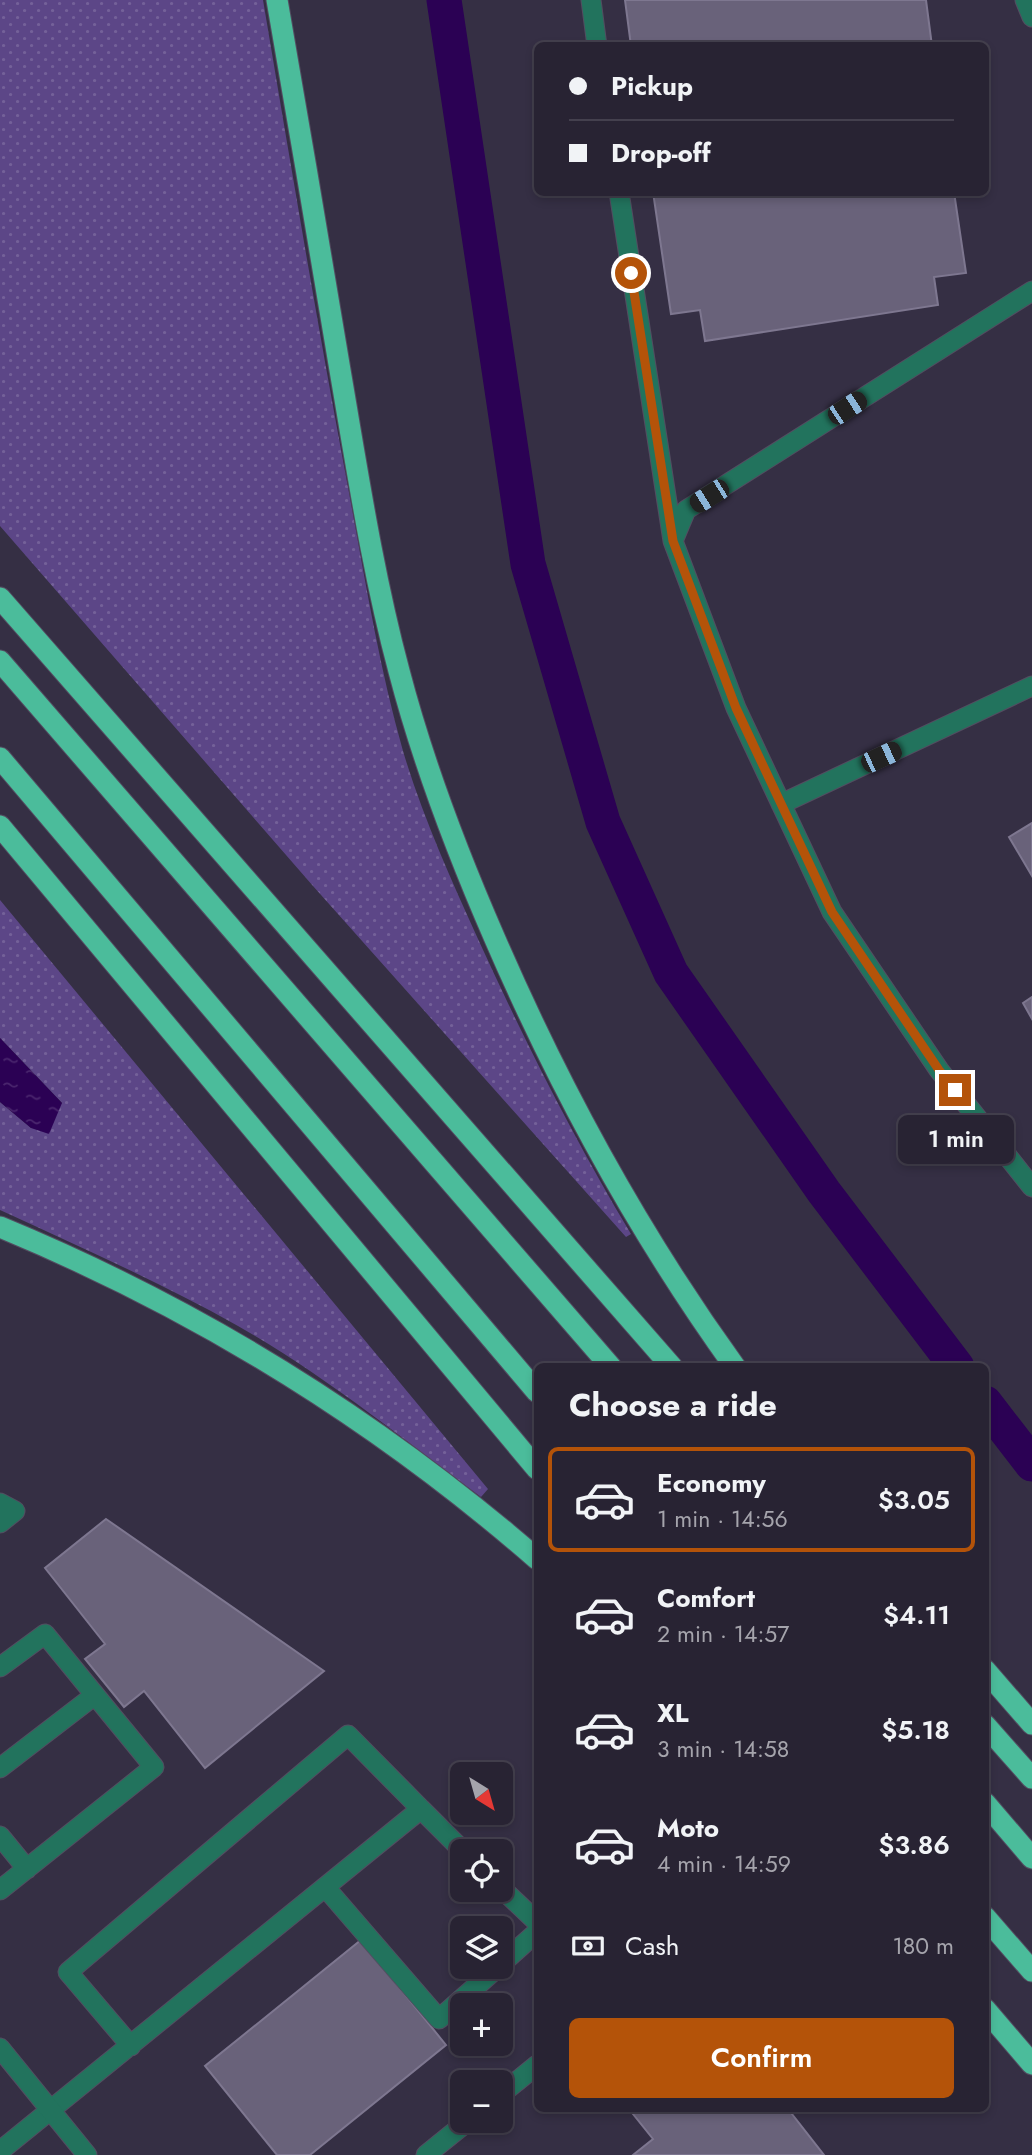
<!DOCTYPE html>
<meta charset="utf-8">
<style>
:root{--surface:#282333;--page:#342f3f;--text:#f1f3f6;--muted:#a5a4ac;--line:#44404e;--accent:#b45309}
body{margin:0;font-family:Jost,sans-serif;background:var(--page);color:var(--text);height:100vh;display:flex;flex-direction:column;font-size:26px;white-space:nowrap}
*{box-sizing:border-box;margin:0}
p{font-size:23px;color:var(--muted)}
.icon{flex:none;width:38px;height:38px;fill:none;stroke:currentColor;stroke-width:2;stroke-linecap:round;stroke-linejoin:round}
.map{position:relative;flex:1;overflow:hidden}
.panel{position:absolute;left:534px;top:1363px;width:455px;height:749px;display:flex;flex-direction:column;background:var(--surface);border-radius:10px;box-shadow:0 4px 10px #0003,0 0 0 2px var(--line)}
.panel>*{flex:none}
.hud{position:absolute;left:534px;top:42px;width:455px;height:154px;border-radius:10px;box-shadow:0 4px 10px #0003,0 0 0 2px var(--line);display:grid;align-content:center;height:154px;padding:0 35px;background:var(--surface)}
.needle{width:46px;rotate:143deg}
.fabs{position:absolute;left:450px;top:1762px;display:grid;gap:14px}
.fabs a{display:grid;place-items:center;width:63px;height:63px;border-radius:10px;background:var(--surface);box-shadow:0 4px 10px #0003,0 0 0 2px var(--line);font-size:35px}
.end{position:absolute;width:32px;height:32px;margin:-16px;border:9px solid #b45309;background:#fff;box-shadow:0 0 0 4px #fff}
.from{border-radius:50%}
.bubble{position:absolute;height:49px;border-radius:10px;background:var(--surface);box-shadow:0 4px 10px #0003,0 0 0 2px var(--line);font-size:23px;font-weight:600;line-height:49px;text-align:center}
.car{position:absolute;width:21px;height:42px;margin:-21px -10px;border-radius:9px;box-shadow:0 0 5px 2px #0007;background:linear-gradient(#222 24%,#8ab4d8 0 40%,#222 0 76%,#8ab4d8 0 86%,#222 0)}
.hud b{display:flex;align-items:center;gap:24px;height:66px;font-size:26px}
.hud b+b{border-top:2px solid var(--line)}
.hud i{width:18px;height:18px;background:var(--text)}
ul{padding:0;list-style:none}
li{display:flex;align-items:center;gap:21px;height:105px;margin:0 14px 10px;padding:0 21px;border:4px solid transparent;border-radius:10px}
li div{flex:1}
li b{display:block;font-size:26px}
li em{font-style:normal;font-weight:600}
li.selected{border-color:var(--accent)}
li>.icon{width:63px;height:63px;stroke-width:1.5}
h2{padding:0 35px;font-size:32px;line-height:84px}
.pay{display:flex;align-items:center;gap:18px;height:77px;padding:0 35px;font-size:26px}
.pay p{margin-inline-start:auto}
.cta{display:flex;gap:14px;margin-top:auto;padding:14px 35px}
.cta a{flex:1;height:80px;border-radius:10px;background:var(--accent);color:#fff;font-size:28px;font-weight:600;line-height:80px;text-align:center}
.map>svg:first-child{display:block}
.grass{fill:url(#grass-dots)}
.water{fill:url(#water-ripples)}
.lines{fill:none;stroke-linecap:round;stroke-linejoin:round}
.canal{stroke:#2b0154;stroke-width:35}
.building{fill:#69627a;stroke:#7e7790;stroke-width:2}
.service-casing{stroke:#534d61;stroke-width:21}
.minor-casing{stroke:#534d61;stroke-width:21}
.motorway-casing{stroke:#534d61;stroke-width:23}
.service{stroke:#22735d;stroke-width:19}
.minor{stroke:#22735d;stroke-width:19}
.motorway{stroke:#4bbc9b;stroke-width:21}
.route{stroke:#b45309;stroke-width:9}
</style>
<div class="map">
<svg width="1032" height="2155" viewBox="0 0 1032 2155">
<defs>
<pattern id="grass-dots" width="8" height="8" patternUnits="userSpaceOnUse" patternTransform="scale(1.75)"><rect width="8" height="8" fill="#5c4687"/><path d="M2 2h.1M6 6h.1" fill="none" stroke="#746199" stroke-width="1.8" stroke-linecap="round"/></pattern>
<pattern id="water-ripples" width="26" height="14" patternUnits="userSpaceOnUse" patternTransform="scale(1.75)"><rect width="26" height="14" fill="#2b0154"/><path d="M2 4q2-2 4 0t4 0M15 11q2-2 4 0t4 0" fill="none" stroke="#4a266e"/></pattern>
</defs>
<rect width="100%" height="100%" fill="#352f44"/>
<!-- grass -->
<path class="grass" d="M0,0H263C290,161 317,322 347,482C364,572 378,663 403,751C422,815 450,877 478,939C524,1040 574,1139 631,1234L626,1237L313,886L0,526Z
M0,900L488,1489L481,1497C402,1438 324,1375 238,1326C162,1283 80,1247 0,1210V1102L31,1128L62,1103L0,1038Z"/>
<!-- water -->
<path class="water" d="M0,1038L62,1103L49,1134L31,1128L0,1102Z"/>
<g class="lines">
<!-- canal -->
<path class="canal" d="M444,0L528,564L603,822L671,973L824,1192L957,1367
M985,1403L1032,1464"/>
</g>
<!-- building -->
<path class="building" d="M625,0H926L932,46H631Z
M653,192H954L966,273L934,277L938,305L705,341L700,310L671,314Z
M1032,823V876L1009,837Z
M1032,997V1019L1023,1003Z
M106,1519L324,1671L205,1768L144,1691L124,1707L85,1659L105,1644L45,1568Z
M361,1940L446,2045L310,2155H277L205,2066Z
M629,2109H788L824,2155H633L653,2139Z"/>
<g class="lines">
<defs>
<path id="service" d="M591,0L597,46
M1025,0L1032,17
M619,192L673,541
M1032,291L686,510L673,541L736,708L832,912L939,1070L1032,1187
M781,804L1032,686
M0,1503L15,1511L0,1523
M0,1667L45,1634L154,1767L0,1890
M0,1768L95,1695
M0,1836L27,1869
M325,1887L439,2019L498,1967
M500,1887L537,1922
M500,1965L537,1932
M131,2046L68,1972L348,1735L421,1809
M500,2095L537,2065
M0,2151L421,1809L464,1852
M426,2155L468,2121"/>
<path id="minor" d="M0,2048L87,2155"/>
<path id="motorway" d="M277,0C299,125 320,251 341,376C358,475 373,574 399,671C423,763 457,852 495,939C560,1089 639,1234 735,1367
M0,598L672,1367
M0,661L611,1367
M0,758L537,1392
M0,826L537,1469
M0,1227C196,1308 377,1420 537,1559
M985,1670L1032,1724
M985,1725L1032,1778
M985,1803L1032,1858
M985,1917L1032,1971
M985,2009L1032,2064"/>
</defs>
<!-- service casing -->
<use href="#service" class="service-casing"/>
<!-- minor casing -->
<use href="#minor" class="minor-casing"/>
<!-- motorway casing -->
<use href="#motorway" class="motorway-casing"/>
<!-- service -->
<use href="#service" class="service"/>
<!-- minor -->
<use href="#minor" class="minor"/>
<!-- motorway -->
<use href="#motorway" class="motorway"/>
</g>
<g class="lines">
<!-- route -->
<path class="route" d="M631,273L673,541L736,708L832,912L939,1070L955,1090"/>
</g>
</svg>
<div class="fabs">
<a><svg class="needle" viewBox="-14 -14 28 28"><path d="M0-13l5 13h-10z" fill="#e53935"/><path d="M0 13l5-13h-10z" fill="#a5a4ac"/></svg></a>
<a><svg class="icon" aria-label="locate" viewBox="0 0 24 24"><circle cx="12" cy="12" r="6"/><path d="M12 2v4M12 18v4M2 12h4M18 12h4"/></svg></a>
<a><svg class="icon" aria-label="layers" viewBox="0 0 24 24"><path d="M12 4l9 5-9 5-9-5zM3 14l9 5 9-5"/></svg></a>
<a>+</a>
<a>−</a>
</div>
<i class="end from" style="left:631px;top:273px"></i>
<i class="end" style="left:955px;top:1090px"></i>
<div class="bubble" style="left:898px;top:1115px;width:116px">1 min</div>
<i class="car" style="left:847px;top:408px;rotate:57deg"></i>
<i class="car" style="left:709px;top:496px;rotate:238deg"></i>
<i class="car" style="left:881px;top:757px;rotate:65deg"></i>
<div class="hud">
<b><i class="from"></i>Pickup</b>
<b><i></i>Drop-off</b>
</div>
<section class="panel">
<h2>Choose a ride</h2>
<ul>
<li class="selected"><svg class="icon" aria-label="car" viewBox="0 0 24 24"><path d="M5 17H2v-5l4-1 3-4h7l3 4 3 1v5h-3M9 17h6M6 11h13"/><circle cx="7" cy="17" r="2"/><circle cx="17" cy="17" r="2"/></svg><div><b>Economy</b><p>1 min · 14:56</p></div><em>$3.05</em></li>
<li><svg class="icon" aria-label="car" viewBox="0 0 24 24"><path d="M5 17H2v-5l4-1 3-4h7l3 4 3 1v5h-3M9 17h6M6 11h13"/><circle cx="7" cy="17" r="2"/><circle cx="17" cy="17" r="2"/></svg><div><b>Comfort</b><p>2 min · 14:57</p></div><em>$4.11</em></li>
<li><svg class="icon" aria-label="car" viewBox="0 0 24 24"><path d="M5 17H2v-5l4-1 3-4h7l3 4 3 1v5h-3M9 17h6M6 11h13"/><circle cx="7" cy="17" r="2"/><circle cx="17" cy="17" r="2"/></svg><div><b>XL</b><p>3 min · 14:58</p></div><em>$5.18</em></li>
<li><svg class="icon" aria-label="car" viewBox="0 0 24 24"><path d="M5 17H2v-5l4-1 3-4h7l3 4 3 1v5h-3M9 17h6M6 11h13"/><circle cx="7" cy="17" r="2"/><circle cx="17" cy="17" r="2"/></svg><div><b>Moto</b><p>4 min · 14:59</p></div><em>$3.86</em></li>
</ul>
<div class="pay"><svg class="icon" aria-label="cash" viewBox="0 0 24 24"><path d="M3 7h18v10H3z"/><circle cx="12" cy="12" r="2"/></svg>Cash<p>180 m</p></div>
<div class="cta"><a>Confirm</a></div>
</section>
</div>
